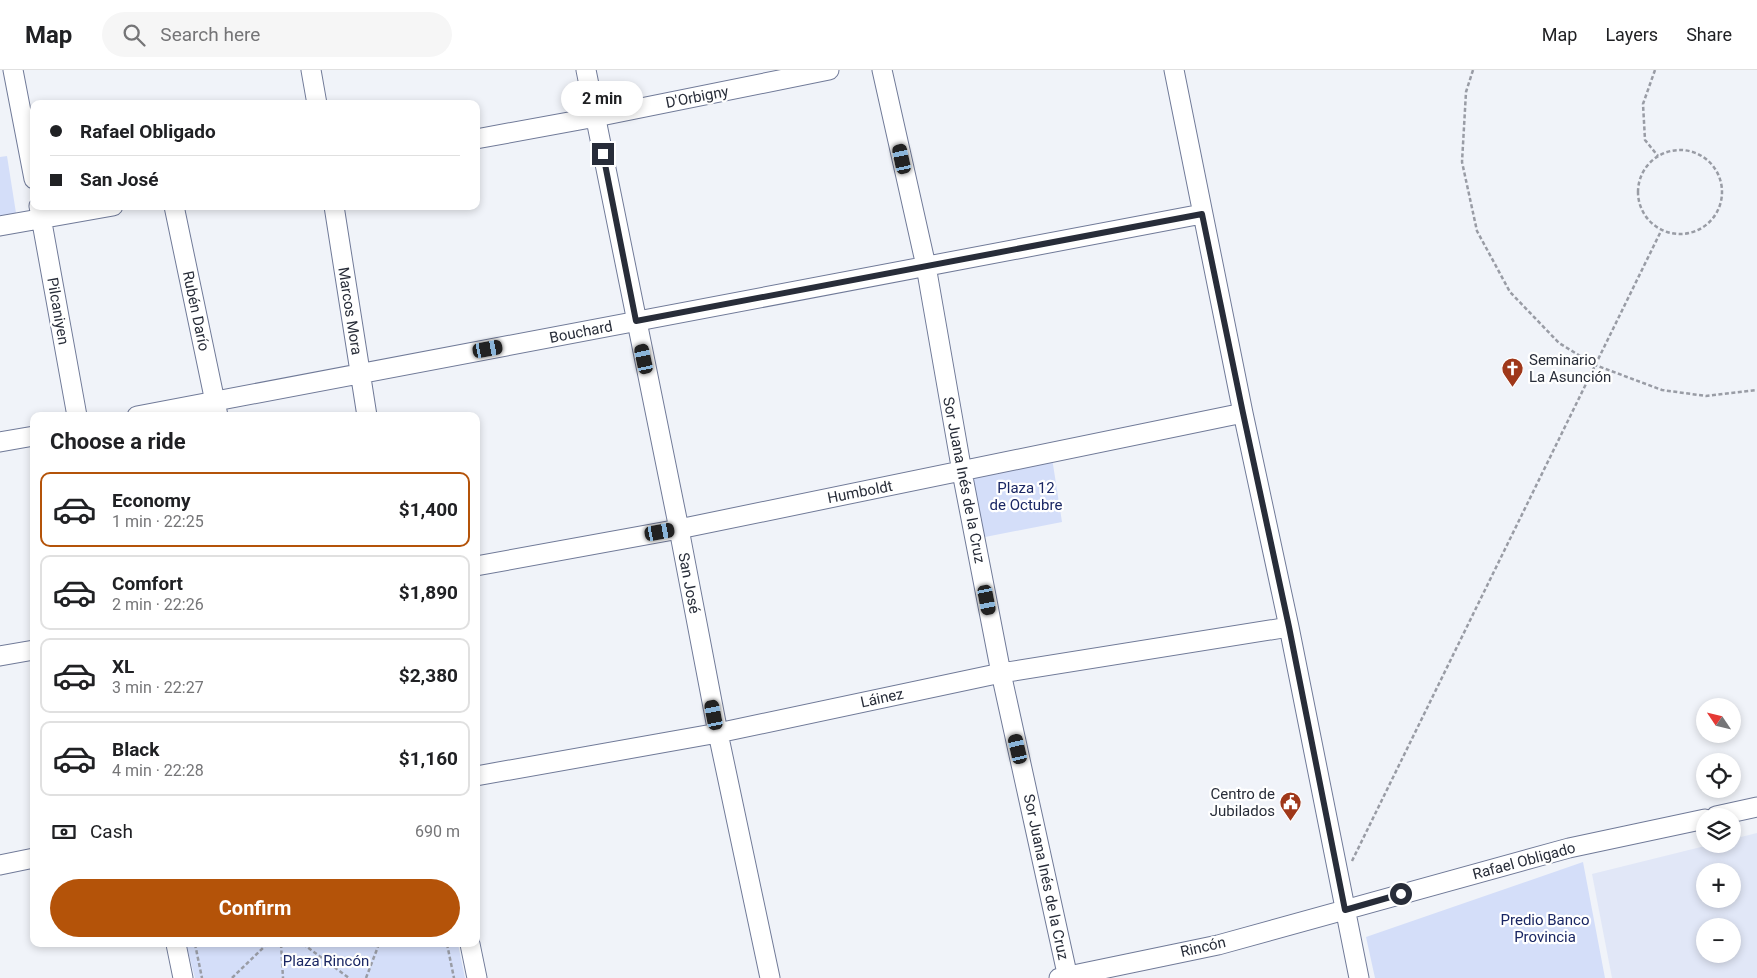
<!DOCTYPE html>
<meta charset="utf-8">
<style>
:root{--surface:#fff;--page:#f6f6f6;--text:#202124;--muted:#757577;--line:#e0e0e0;--accent:#b45309}
body{margin:0;font-family:Roboto,sans-serif;background:var(--page);color:var(--text);height:100vh;display:flex;flex-direction:column;font-size:19px;white-space:nowrap}
*{box-sizing:border-box;margin:0}
p{font-size:16px;color:var(--muted)}
.icon{flex:none;width:28px;height:28px;fill:none;stroke:currentColor;stroke-width:2;stroke-linecap:round;stroke-linejoin:round}
.map{position:relative;flex:1;overflow:hidden}
.drawer{position:absolute;left:30px;top:342px;width:450px;height:535px;display:flex;flex-direction:column;background:var(--surface);border-radius:10px;box-shadow:0 2px 8px #0003}
.drawer>*{flex:none}
.guide{position:absolute;left:30px;top:30px;width:450px;height:110px;border-radius:10px;box-shadow:0 2px 8px #0003;display:grid;align-content:center;height:110px;padding:0 20px;background:var(--surface)}
.needle{width:32px;rotate:305deg}
.tools{position:absolute;left:1696px;top:628px;display:grid;gap:10px}
.tools a{display:grid;place-items:center;width:45px;height:45px;border-radius:50%;background:var(--surface);box-shadow:0 2px 8px #0003;font-size:25px}
.end{position:absolute;width:22px;height:22px;margin:-11px;border:6px solid #282d39;background:#fff;box-shadow:0 0 0 2px #fff}
.from{border-radius:50%}
.bubble{position:absolute;height:35px;border-radius:18px;background:var(--surface);box-shadow:0 2px 8px #0003;font-size:16px;font-weight:700;line-height:35px;text-align:center}
.car{position:absolute;width:15px;height:30px;margin:-15px -8px;border-radius:6px;box-shadow:0 0 4px 1px #0007;background:linear-gradient(#222 24%,#8ab4d8 0 40%,#222 0 76%,#8ab4d8 0 86%,#222 0)}
.guide b{display:flex;align-items:center;gap:18px;height:48px;font-size:19px}
.guide b+b{border-top:1px solid var(--line)}
.guide i{width:12px;height:12px;background:var(--text)}
ul{padding:0;list-style:none}
li{display:flex;align-items:center;gap:15px;height:75px;margin:0 10px 8px;padding:0 10px;border:2px solid var(--line);border-radius:10px}
li div{flex:1}
li b{display:block;font-size:19px}
li em{font-style:normal;font-weight:700}
li.current{border-color:var(--accent)}
li>.icon{width:45px;height:45px;stroke-width:1.5}
h2{padding:0 20px;font-size:22px;line-height:60px}
.pay{display:flex;align-items:center;gap:12px;height:55px;padding:0 20px;font-size:19px}
.pay p{margin-inline-start:auto}
.cta{display:flex;gap:10px;margin-top:auto;padding:10px 20px}
.cta a{flex:1;height:58px;border-radius:30px;background:var(--accent);color:#fff;font-size:20px;font-weight:700;line-height:58px;text-align:center}
header{display:flex;align-items:center;gap:30px;box-sizing:border-box;height:70px;padding:0 25px;background:var(--surface);border-bottom:1px solid var(--line)}
header strong{font-size:24px}
nav{display:flex;gap:28px;margin-inline-start:auto;font-size:18px}
.search{width:350px;height:45px;background:var(--page);display:flex;align-items:center;gap:12px;box-sizing:border-box;padding:0 18px;border-radius:28px;color:var(--muted);font-size:19px}
.map>svg:first-child{display:block}
.built{fill:#e1e7f7;fill-rule:evenodd}
.green{fill:#d4def9}
.lines{fill:none;stroke-linecap:round;stroke-linejoin:round}
.minor-casing{stroke:#707a98;stroke-width:21}
.path{stroke:#999ca5;stroke-width:2.5;stroke-dasharray:4 2.5;stroke-linecap:butt}
.minor{stroke:#fff;stroke-width:19}
.route{stroke:#282d39;stroke-width:6}
.labels{text-anchor:middle;dominant-baseline:central;stroke-width:4.5;stroke-linejoin:round;paint-order:stroke}
.street-label{font-size:15px;fill:#282d39;stroke:#fff}
.poi-label{font-size:15px;fill:#282d39;stroke:#fff;text-anchor:start}
.park-label{font-size:15px;fill:#1a2764;stroke:#fff}
</style>
<header>
<strong>Map</strong>
<div class="search"><svg class="icon" aria-label="search" viewBox="0 0 24 24"><circle cx="10" cy="10" r="6"/><path d="M15 15l6 6"/></svg>Search here</div>
<nav><a>Map</a><a>Layers</a><a>Share</a></nav>
</header>
<div class="map">
<svg width="1757" height="908" viewBox="0 0 1757 908">
<rect width="100%" height="100%" fill="#f0f3f9"/>
<!-- built -->
<path class="built" d="M1757,763V908H1612L1592,804L1713,774H1732L1733,769ZM1705,801H1732V829H1705ZM1705,856H1732V884H1705Z"/>
<!-- green -->
<path class="green" d="M7,86L16,143L0,146V87Z
M1052,388L1062,452L980,468L969,407Z
M1583,792L1605,908H1375L1366,867Z
M186,874H458L465,908H195Z"/>
<g class="lines">
<defs>
<path id="minor" d="M13,0L34,109
M311,0L317,34
M586,0L679,459L718,663L770,908
M882,0L926,196L962,402L1001,603L1068,908
M1174,0L1243,343L1289,557L1359,908
M476,69L596,47L829,0
M39,136L77,346
M174,136L218,346
M334,136L367,346
M0,156L113,136
M137,346L1202,144
M0,372L34,366
M476,496L679,459L1243,343
M0,586L34,580
M476,706L718,663L1001,603L1289,557
M1716,746L1757,737
M0,795L34,788
M176,874L183,908
M470,874L477,908
M1059,908L1218,875L1569,778L1705,749"/>
</defs>
<!-- minor casing -->
<use href="#minor" class="minor-casing"/>
<!-- path -->
<path class="path" d="M1473,0L1466,22L1462,92L1477,161L1510,222L1559,273L1595,295L1662,320L1706,326L1757,320
M1655,0L1643,34L1645,70L1658,86
M1638 122a42 42 0 1 1 84 0a42 42 0 1 1-84 0Z
M1352,791L1662,159
M195,874L202,908
M281,874L283,908
M303,874L349,908
M447,874L454,908
M232,908L267,874
M366,908L379,874"/>
<!-- minor -->
<use href="#minor" class="minor"/>
</g>
<g class="lines">
<!-- route -->
<path class="route" d="M603,84L636,251L1202,144L1243,343L1289,557L1345,840L1401,824"/>
</g>
<!-- icons -->
<defs>
<symbol id="church-pin" viewBox="-11 -11 22 30"><path d="M0 17L-7.5 6A9.5 9.5 0 1 1 7.5 6Z" fill="#9f3719" stroke="#fff"/><path d="M-1.2-6h2.4v3.5h3.3v2.4h-3.3V6h-2.4V-.1h-3.3v-2.4h3.3Z" fill="#fff"/></symbol>
<symbol id="civic-pin" viewBox="-11 -11 22 30"><path d="M0 17L-7.5 6A9.5 9.5 0 1 1 7.5 6Z" fill="#9f3719" stroke="#fff"/><path d="M-.6-6.5H3V-4.5H.6V-3L4-1V1h2V6H-6V1h2V-1L-.6-3ZM-1.2 2.5V6h2.4V2.5Z" fill="#fff"/></symbol>
</defs>
<g fill-rule="evenodd">
<use href="#church-pin" x="1500" y="286" width="25" height="34"/>
<use href="#civic-pin" x="1278" y="720" width="25" height="34"/>
</g>
<g class="labels">
<!-- street labels -->
<g class="street-label">
<text transform="translate(697 27) rotate(-11)">D'Orbigny</text>
<text transform="translate(58 241) rotate(80)">Pilcaniyen</text>
<text transform="translate(196 241) rotate(78)">Rubén Darío</text>
<text transform="translate(350 241) rotate(81)">Marcos Mora</text>
<text transform="translate(581 262) rotate(-11)">Bouchard</text>
<text transform="translate(964 410) rotate(79)">Sor Juana Inés de la Cruz</text>
<text transform="translate(860 422) rotate(-11)">Humboldt</text>
<text transform="translate(689 513) rotate(79)">San José</text>
<text transform="translate(882 628) rotate(-12)">Láinez</text>
<text transform="translate(1524 791) rotate(-15)">Rafael Obligado</text>
<text transform="translate(1046 807) rotate(78)">Sor Juana Inés de la Cruz</text>
<text transform="translate(1203 877) rotate(-13)">Rincón</text>
</g>
<!-- poi labels -->
<g class="poi-label">
<text x="1529" y="290">Seminario<tspan x="1529" dy="17">La Asunción</tspan></text>
<text x="1275" y="724" text-anchor="end">Centro de<tspan x="1275" dy="17">Jubilados</tspan></text>
</g>
<!-- park labels -->
<g class="park-label">
<text x="1026" y="418">Plaza 12<tspan x="1026" dy="17">de Octubre</tspan></text>
<text x="1545" y="850">Predio Banco<tspan x="1545" dy="17">Provincia</tspan></text>
<text x="326" y="891">Plaza Rincón</text>
</g>
</g>
</svg>
<div class="tools">
<a><svg class="needle" viewBox="-14 -14 28 28"><path d="M0-13l5 13h-10z" fill="#e53935"/><path d="M0 13l5-13h-10z" fill="#757577"/></svg></a>
<a><svg class="icon" aria-label="locate" viewBox="0 0 24 24"><circle cx="12" cy="12" r="6"/><path d="M12 2v4M12 18v4M2 12h4M18 12h4"/></svg></a>
<a><svg class="icon" aria-label="layers" viewBox="0 0 24 24"><path d="M12 4l9 5-9 5-9-5zM3 14l9 5 9-5"/></svg></a>
<a>+</a>
<a>−</a>
</div>
<i class="end from" style="left:1401px;top:824px"></i>
<i class="end" style="left:603px;top:84px"></i>
<div class="bubble" style="left:561px;top:11px;width:82px">2 min</div>
<i class="car" style="left:902px;top:89px;rotate:348deg"></i>
<i class="car" style="left:488px;top:279px;rotate:80deg"></i>
<i class="car" style="left:644px;top:289px;rotate:348deg"></i>
<i class="car" style="left:660px;top:462px;rotate:80deg"></i>
<i class="car" style="left:987px;top:530px;rotate:169deg"></i>
<i class="car" style="left:714px;top:645px;rotate:349deg"></i>
<i class="car" style="left:1018px;top:679px;rotate:347deg"></i>
<div class="guide">
<b><i class="from"></i>Rafael Obligado</b>
<b><i></i>San José</b>
</div>
<section class="drawer">
<h2>Choose a ride</h2>
<ul>
<li class="current"><svg class="icon" aria-label="car" viewBox="0 0 24 24"><path d="M5 17H2v-5l4-1 3-4h7l3 4 3 1v5h-3M9 17h6M6 11h13"/><circle cx="7" cy="17" r="2"/><circle cx="17" cy="17" r="2"/></svg><div><b>Economy</b><p>1 min · 22:25</p></div><em>$1,400</em></li>
<li><svg class="icon" aria-label="car" viewBox="0 0 24 24"><path d="M5 17H2v-5l4-1 3-4h7l3 4 3 1v5h-3M9 17h6M6 11h13"/><circle cx="7" cy="17" r="2"/><circle cx="17" cy="17" r="2"/></svg><div><b>Comfort</b><p>2 min · 22:26</p></div><em>$1,890</em></li>
<li><svg class="icon" aria-label="car" viewBox="0 0 24 24"><path d="M5 17H2v-5l4-1 3-4h7l3 4 3 1v5h-3M9 17h6M6 11h13"/><circle cx="7" cy="17" r="2"/><circle cx="17" cy="17" r="2"/></svg><div><b>XL</b><p>3 min · 22:27</p></div><em>$2,380</em></li>
<li><svg class="icon" aria-label="car" viewBox="0 0 24 24"><path d="M5 17H2v-5l4-1 3-4h7l3 4 3 1v5h-3M9 17h6M6 11h13"/><circle cx="7" cy="17" r="2"/><circle cx="17" cy="17" r="2"/></svg><div><b>Black</b><p>4 min · 22:28</p></div><em>$1,160</em></li>
</ul>
<div class="pay"><svg class="icon" aria-label="cash" viewBox="0 0 24 24"><path d="M3 7h18v10H3z"/><circle cx="12" cy="12" r="2"/></svg>Cash<p>690 m</p></div>
<div class="cta"><a>Confirm</a></div>
</section>
</div>
